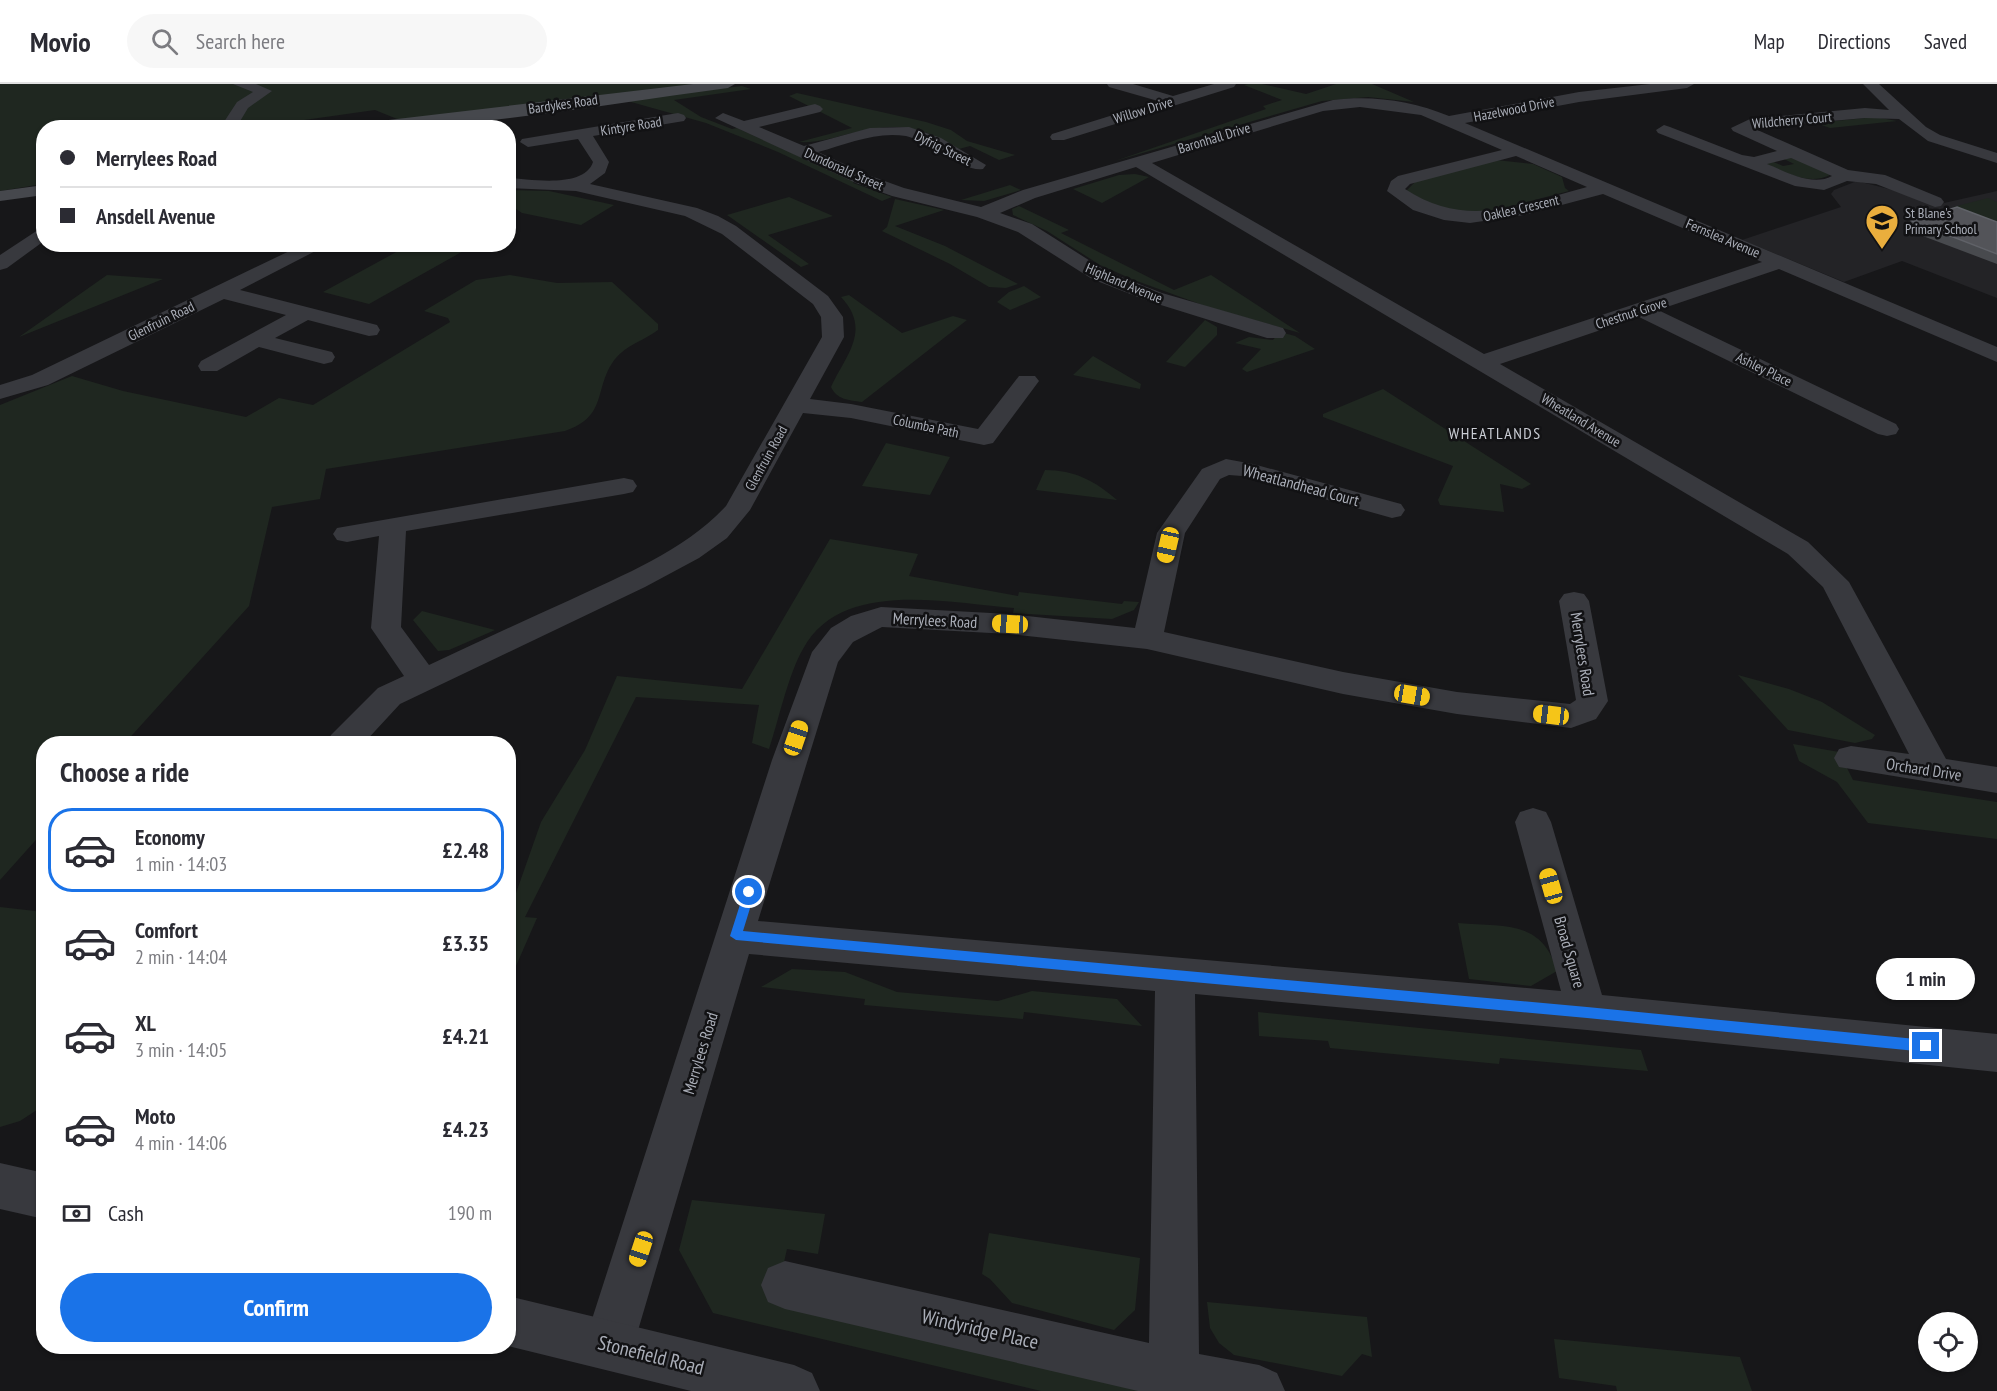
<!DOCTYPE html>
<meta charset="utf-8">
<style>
:root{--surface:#fff;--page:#f7f7f7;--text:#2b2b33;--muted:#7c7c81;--line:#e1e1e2;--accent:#1a73e8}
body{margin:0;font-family:"PT Sans Narrow",sans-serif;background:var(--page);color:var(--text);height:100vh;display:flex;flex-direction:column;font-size:22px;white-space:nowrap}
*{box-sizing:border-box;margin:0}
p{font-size:20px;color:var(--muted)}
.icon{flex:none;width:33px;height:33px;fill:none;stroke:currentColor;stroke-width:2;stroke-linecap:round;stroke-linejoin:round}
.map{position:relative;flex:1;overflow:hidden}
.sheet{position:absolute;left:36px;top:652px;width:480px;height:618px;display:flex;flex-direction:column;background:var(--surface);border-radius:24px;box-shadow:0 2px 4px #0004}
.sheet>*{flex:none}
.banner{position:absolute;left:36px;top:36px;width:480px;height:132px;border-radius:24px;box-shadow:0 2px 4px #0004;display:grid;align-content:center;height:132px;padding:0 24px;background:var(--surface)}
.tools{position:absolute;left:1918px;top:1228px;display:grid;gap:12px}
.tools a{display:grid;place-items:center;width:60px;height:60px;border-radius:50%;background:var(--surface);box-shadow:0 2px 4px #0004;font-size:30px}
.end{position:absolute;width:27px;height:27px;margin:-14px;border:8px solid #1a73e8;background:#fff;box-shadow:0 0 0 3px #fff}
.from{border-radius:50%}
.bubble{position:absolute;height:42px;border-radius:21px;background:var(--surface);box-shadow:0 2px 4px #0004;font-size:20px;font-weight:800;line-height:42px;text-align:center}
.car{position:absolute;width:18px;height:36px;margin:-18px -9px;border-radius:8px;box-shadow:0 0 4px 2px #0007;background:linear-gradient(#f5c518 24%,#345 0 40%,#f5c518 0 76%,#345 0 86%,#f5c518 0)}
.banner b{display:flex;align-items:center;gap:21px;height:57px;font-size:22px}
.banner b+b{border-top:2px solid var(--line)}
.banner i{width:15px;height:15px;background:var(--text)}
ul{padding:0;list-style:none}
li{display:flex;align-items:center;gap:18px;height:84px;margin:0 12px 9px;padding:0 12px;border:3px solid transparent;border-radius:24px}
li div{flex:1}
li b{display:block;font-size:22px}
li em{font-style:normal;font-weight:800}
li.current{border-color:var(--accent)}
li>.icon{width:54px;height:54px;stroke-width:1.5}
h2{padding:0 24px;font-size:27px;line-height:72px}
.pay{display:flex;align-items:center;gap:15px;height:66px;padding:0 24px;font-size:22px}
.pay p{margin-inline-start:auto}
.cta{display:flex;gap:12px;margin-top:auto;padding:12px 24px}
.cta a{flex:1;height:69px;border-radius:36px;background:var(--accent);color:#fff;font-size:24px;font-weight:800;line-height:69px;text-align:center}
header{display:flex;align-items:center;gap:36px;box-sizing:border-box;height:84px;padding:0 30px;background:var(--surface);border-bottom:2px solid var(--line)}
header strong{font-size:28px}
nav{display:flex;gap:33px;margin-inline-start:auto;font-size:21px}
.search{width:420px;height:54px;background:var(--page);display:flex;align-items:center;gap:15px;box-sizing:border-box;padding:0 21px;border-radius:33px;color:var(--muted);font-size:22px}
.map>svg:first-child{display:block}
.built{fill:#232326}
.green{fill:#1f2720}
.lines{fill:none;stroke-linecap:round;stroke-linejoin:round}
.minor{fill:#38393e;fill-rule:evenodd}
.tertiary{fill:#38393e;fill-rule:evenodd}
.secondary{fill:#46484d;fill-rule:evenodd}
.wall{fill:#484a4e}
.building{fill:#535459;stroke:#606268;stroke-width:1.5}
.route{fill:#1a73e8}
.labels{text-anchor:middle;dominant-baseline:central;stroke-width:5;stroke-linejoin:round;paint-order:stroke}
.far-street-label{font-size:14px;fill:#aaaeb8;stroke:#121214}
.far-poi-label{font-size:14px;fill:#aaaeb8;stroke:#121214;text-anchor:start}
.far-quarter-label{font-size:16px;letter-spacing:1.5px;fill:#cacdd4;stroke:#121214}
.street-label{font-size:16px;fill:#aaaeb8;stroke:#121214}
.near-street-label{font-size:20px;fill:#aaaeb8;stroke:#121214}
</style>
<header>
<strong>Movio</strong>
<div class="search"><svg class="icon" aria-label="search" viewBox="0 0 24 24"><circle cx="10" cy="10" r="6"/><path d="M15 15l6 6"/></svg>Search here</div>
<nav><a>Map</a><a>Directions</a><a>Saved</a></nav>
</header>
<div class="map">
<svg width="1997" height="1307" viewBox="0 0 1997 1307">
<rect width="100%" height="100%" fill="#171719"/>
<!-- built -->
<path class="built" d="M1857,97L1893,106L1935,121L1997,107V214L1902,177L1844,198L1742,156L1841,123L1831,110L1834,106Z"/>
<!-- green -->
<path class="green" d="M0,0H698L402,37L375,26L290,38L284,43L44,44L43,100L0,107Z
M1248,0H1262L1306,10L1336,0H1372L1414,18L1368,13L1322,17L1115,77L1266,25L1263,22L1282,16L1244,1Z
M742,2L751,5L674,16L701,33L732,45L737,44L855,97L853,99L892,113L882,117L778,68L706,39L624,16Z
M797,9L926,38L951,46L967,57L1015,71L999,76L970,62L959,65C914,38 894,39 844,51C829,55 815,59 799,58L852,44L789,12Z
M1875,33L1897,37L1830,44L1816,39Z
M1789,73L1831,89L1830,91C1809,102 1785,88 1766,80L1769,76L1783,82L1794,80L1782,74Z
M1496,76L1533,80L1562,93L1565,104L1569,107L1488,128H1447L1406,107L1416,97Z
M1135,90L1149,93L1102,119L1073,105L1119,91Z
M1010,101L1021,106L984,117L961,116Z
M508,106L549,107L614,121L581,141L522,129L509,120Z
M789,113L833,132L768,151L809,180L801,183L727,131Z
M1988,114L1997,118V140L1953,123Z
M895,115L944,126L895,142L945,162L1018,200L1006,204L989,203L950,180L882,147L887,143Z
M1019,122L1069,146L1061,149L1174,206L1211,191L1300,249L1208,223L1134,196L1100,181L1047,147L1013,131L1012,125Z
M411,160L474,161L369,220L323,208Z
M107,191L163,195L19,253Z
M510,191L557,199L612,198L658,240V246C645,256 626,261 615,275C593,304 609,332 565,347L326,385L320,415L272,423L249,522L124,660H44L43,748L0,796V321L72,292L123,307L246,333L279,314L313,321L450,238L448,234L424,227L476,196Z
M1024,202L1041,213L1010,226L997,218L1009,208Z
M849,211L902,249L953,232L967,236L862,318C849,316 837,316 831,303C846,271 872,246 841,213Z
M1205,236L1217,243V251L1185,283L1166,278Z
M1280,248L1295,252L1315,265L1247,288L1242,285L1261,265L1235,259L1249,253L1273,256Z
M1093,272L1141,300L1140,305L1073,291Z
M1383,305L1531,400L1522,405L1500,400L1504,428L1440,421L1438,416L1453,382L1323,333V330Z
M886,359L950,373L930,411L862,402Z
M1045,386C1075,386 1095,397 1117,416L1036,406Z
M830,455L918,470L909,492L1018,512L1019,508L1122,520L1124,517L1139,518L1134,526L1112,535L1013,529L1014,524C948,519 841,494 803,565C788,591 779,635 769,665L752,659L759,621L636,613L525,833L537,834L509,898V829L541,738L585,666L617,592L742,605Z
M422,527L495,546L449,566L438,567L413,536Z
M1738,591L1789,605L1822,618L1875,651L1872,655L1855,659L1788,646Z
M1793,660L1839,668L1853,696L1997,718V755L1868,739L1837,698L1799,677Z
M0,823L44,828L43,1022L20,1037L0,1043Z
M1458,839C1503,843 1542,835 1557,887L1531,902L1469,895Z
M792,885L845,888L897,908L998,917L1032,907L1117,915L1142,942L1024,928L1023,935L864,921L865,915L761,903Z
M1258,928L1641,966L1648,987L1500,974L1499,980L1330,964L1328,957L1259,952Z
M692,1116L825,1130L818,1170L787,1165L775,1218L1163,1307H1041L713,1229L679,1166Z
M989,1149L1140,1174L1135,1226L1114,1246L1012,1219L990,1195L982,1190Z
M1207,1218L1367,1233L1372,1273L1362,1270L1342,1292L1234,1271L1219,1259L1210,1244Z
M1554,1255L1740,1273L1752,1307H1617L1616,1302L1559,1294Z"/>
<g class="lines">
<!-- minor -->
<path class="minor" d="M233,0H256L272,7L248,24L236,44H220L237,18L253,8Z
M1107,0H1133L1173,12L1214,0H1236L1234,3L1064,56H1052L1050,53L1052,50L1158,17L1109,3Z
M1650,0H1694L1687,4L1579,18L1465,39L1997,263V278L1779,185L1658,226L1896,340L1899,345L1896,350L1887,352L1878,350L1639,233L1500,280L1808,458L1849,498L1946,675L1997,683V709L1839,683L1834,674L1839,665L1851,662L1909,670L1823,503L1788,470L1136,83L1035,114L1000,129L1032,140L1106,187L1162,209L1283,244L1286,249L1283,254H1267L1148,217L1092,195L1018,148L977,133L892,112L856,99L715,34L723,29L744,37L815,20L820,22L823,25L820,28L759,43L804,62L870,44L909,43L941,54L986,81L983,85C964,89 929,57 906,52C876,47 847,60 818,68L868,91L904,104L981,123L1023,106L1333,16C1373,11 1412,17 1449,32L1579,8ZM1360,23L1421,31L1502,66L1398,92L1391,97L1387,107L1413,126L1444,136L1470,139L1524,131L1603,110L1762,178L1484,270L1152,79L1323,27ZM1516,72L1587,103C1522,120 1467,146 1405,105L1410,100Z
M1863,0H1879L1926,43L1940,51L1997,69V79L1928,57L1899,35L1865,34L1753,44L1848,86L1885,91L1941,114L1944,118L1941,122L1935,123L1876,100L1847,97L1824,106L1795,102L1658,49L1656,46L1664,41L1670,43L1742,71L1754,73L1777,67L1733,47L1731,44L1750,35L1865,24L1889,26ZM1791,74L1832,92C1812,103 1785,87 1767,80Z
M678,29L684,31L686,34L684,37L593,52L609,78L605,89L590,100L697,124L718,132L736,142L828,212L843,233L844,253L810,315L851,320L978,345L1019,292H1035L1039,297L993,359L984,361L851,334L803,329L750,426L727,454L699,474L645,503L400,620L363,660H326L331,651L378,604L404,592L371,544L379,452L347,458L337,456L333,450L337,444L624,394L633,396L637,402L633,408L624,410L406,447L401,543L429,581C476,559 523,537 570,516C625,490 684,467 726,422L822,253L821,233L813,220L722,150L685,132L576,107L508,104V94C530,95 584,105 593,78L578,55L528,63L520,58L522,55Z
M44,142V157L7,184L0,186V171Z
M304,160H329L240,206L377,241L380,246L377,251L369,252L308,236L275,254L332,268L335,273L332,278L324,280L259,263L217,287H201L198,282L201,277L286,231L224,215L48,301L0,315V301L32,291Z
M1226,375L1253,380L1401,420L1405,426L1401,432L1392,434L1242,392L1229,391L1220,395L1185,449L1164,548L1343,588L1457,608L1570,620L1576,616L1559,517L1564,510L1574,508L1584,510L1589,517L1608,617L1596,635L1571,644L1457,630L1343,610L1147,565L1009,550L882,543L853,558L838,578L758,837L1561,907L1515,738L1520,728L1533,724L1546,728L1551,738L1602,911L1997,950V988L1587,946L1195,910L1199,1270L1259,1281L1277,1289L1285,1307H1138L785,1225L768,1218L761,1201L768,1184L785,1177L1149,1259L1155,907L749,870L634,1260L627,1278L609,1285L591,1278L584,1260L772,676L812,568L831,544L851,532L881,523L1009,530L1135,544L1157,449L1202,385Z"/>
<!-- tertiary -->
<path class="tertiary" d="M0,1079L44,1089V1135L0,1125Z
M508,1212L794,1281L812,1289L820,1307H691L508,1262Z"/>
<!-- secondary -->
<path class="secondary" d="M693,0H735L728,4C605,20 480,44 355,44L363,39Z
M44,101V111L0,117V107Z"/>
</g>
<!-- wall -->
<path class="wall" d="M1912,137L1997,138V180L1907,146Z"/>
<!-- building -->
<path class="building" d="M1957,123L1997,138V170L1912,137Z"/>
<!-- route -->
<path class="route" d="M749,803L755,808L743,847L1587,923L1926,956L1933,962L1926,968L1587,934L736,856L730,852L744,808Z"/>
<!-- icons -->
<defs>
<symbol id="school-pin" viewBox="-11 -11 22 30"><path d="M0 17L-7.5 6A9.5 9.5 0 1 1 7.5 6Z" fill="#eaae3d" stroke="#121214"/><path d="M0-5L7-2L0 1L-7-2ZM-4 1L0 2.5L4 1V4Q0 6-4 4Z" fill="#111"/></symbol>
</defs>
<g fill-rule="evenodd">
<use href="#school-pin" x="1863" y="118" width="38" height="52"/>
</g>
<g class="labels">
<!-- far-street labels -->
<g class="far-street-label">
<text transform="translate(563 20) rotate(-8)">Bardykes Road</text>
<text transform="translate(1514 25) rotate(-11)">Hazelwood Drive</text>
<text transform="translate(1143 26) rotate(-17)">Willow Drive</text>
<text transform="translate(1792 36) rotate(-5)">Wildcherry Court</text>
<text transform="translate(631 42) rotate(-9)">Kintyre Road</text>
<text transform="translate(1214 54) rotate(-17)">Baronhall Drive</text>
<text transform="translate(943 64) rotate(26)">Dyfrig Street</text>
<text transform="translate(844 85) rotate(24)">Dundonald Street</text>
<text transform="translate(1521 124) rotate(-13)">Oaklea Crescent</text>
<text transform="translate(1723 154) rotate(23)">Fernslea Avenue</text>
<text transform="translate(1124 199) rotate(23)">Highland Avenue</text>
<text transform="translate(1631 229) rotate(-18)">Chestnut Grove</text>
<text transform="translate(161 237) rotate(-26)">Glenfruin Road</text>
<text transform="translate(1764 285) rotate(26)">Ashley Place</text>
<text transform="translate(1581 336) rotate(31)">Wheatland Avenue</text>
<text transform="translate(926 342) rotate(12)">Columba Path</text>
<text transform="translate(766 374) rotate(-61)">Glenfruin Road</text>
</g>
<!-- far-poi labels -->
<g class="far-poi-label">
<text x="1905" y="129">St Blane's<tspan x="1905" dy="16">Primary School</tspan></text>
</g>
<!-- far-quarter labels -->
<g class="far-quarter-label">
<text x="1495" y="349">WHEATLANDS</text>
</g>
<!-- street labels -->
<g class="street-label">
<text transform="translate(1301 401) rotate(15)">Wheatlandhead Court</text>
<text transform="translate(935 536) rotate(3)">Merrylees Road</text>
<text transform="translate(1583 570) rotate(81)">Merrylees Road</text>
<text transform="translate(1924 685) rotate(9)">Orchard Drive</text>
<text transform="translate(1570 868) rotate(74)">Broad Square</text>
<text transform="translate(700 969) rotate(-73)">Merrylees Road</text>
</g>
<!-- near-street labels -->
<g class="near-street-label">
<text transform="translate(980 1245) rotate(13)">Windyridge Place</text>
<text transform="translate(651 1271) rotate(14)">Stonefield Road</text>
</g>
</g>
</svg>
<div class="tools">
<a><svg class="icon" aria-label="locate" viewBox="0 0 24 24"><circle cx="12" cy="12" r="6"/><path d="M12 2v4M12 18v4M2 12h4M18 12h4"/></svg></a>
</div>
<i class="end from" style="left:749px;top:808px"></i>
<i class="end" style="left:1926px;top:962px"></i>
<div class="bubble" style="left:1876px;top:874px;width:99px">1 min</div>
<i class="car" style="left:1168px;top:461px;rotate:193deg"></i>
<i class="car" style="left:1010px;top:540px;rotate:273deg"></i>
<i class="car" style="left:1412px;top:611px;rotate:100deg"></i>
<i class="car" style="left:1551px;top:631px;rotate:277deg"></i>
<i class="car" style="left:796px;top:654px;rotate:19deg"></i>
<i class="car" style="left:1551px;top:802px;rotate:344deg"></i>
<i class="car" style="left:641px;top:1165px;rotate:198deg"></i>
<div class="banner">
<b><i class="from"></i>Merrylees Road</b>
<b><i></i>Ansdell Avenue</b>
</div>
<section class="sheet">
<h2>Choose a ride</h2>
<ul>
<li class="current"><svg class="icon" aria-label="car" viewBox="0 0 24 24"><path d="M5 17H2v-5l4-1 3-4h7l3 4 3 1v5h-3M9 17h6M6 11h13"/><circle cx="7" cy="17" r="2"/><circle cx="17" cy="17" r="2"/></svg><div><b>Economy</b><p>1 min · 14:03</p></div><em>£2.48</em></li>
<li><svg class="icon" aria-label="car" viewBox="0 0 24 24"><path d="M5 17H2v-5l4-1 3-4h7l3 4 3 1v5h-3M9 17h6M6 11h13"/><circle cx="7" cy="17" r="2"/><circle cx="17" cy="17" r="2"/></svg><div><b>Comfort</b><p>2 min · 14:04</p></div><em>£3.35</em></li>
<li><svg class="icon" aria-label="car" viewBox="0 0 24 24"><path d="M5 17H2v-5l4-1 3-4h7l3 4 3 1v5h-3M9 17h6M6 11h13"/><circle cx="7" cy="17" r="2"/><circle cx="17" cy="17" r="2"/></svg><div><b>XL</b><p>3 min · 14:05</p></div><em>£4.21</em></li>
<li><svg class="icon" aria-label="car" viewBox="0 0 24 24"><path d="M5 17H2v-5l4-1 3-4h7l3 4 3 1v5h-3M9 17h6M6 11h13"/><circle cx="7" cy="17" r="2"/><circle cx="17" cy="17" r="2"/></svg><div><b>Moto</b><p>4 min · 14:06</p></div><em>£4.23</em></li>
</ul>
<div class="pay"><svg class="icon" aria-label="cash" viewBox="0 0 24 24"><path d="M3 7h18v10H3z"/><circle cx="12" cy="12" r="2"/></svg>Cash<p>190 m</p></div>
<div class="cta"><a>Confirm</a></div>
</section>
</div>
